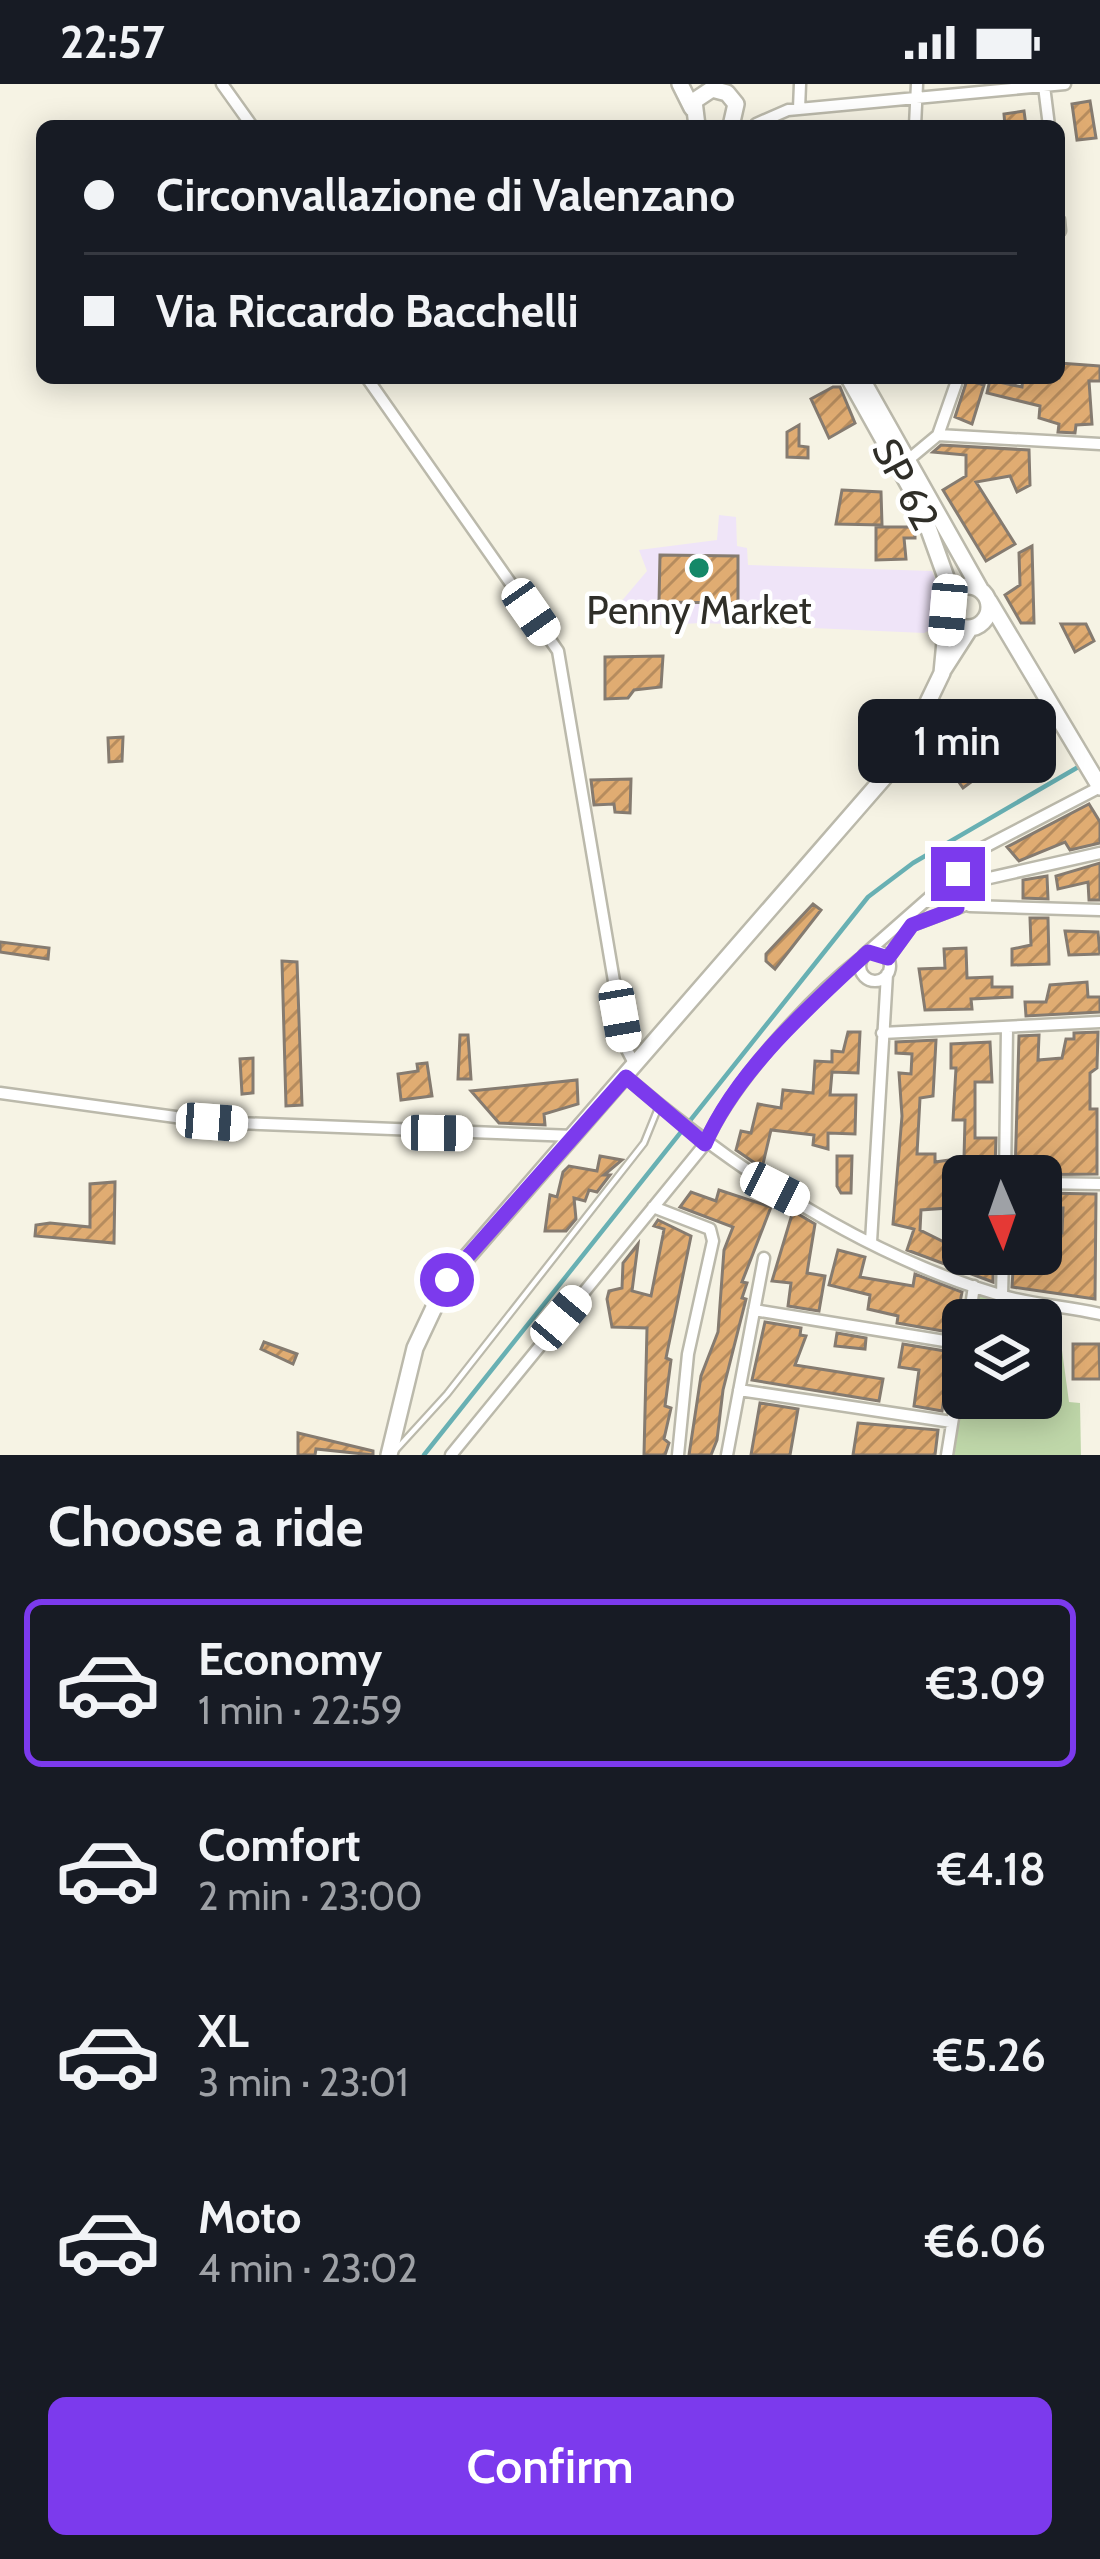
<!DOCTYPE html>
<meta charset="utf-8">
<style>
:root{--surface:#171b24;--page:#242831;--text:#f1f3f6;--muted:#9ea1a6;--line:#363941;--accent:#7c3aed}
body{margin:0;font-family:Cabin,sans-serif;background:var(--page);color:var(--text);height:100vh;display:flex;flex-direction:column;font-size:45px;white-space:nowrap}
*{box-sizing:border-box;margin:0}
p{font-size:39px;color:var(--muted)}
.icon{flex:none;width:66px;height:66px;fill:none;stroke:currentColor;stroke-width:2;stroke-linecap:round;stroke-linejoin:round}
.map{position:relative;height:1371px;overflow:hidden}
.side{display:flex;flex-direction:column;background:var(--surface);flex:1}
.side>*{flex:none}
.banner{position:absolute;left:36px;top:36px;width:1029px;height:264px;border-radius:18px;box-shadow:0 6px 30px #0003;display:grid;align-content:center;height:264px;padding:0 48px;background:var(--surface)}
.needle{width:78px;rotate:178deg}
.fabs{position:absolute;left:942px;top:1071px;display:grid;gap:24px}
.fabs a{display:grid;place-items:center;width:120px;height:120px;border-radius:18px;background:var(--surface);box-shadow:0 6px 30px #0003;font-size:60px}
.end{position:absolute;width:54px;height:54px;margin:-27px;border:15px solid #7c3aed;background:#fff;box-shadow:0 0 0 6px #fff}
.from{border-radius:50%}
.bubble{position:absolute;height:84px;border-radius:18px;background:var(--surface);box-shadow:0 6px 30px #0003;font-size:39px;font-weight:600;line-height:84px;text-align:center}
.car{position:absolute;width:36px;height:72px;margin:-36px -18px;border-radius:15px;box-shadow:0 0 9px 3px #0007;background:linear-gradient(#fff 24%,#345 0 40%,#fff 0 76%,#345 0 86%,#fff 0)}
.banner b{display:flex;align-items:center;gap:42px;height:114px;font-size:45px}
.banner b+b{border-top:3px solid var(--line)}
.banner i{width:30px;height:30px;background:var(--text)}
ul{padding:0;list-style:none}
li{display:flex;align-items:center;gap:36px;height:168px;margin:0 24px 18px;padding:0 24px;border:6px solid transparent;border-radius:18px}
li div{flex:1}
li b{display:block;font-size:45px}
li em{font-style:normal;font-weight:600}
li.on{border-color:var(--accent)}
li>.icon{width:108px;height:108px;stroke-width:1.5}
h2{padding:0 48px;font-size:54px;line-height:144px}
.button{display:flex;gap:24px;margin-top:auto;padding:24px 48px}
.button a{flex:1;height:138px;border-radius:18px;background:var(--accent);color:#fff;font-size:48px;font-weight:600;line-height:138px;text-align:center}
.status{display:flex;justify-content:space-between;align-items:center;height:84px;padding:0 60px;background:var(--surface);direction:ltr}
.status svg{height:33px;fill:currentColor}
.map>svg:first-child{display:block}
.commercial{fill:#efe4f8}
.green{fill:#bfd7a9}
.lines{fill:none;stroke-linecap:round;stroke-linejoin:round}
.stream{stroke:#68b0b3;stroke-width:4.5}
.building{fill:url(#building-hatch);stroke:#857b70;stroke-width:3}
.lane-casing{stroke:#bbb9ab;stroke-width:9}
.street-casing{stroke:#bbb9ab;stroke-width:15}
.secondary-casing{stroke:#bbb9ab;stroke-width:20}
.lane{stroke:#fff;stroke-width:4.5}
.street{stroke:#fff;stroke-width:10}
.secondary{stroke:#fff;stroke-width:15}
.route{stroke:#7c3aed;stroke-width:15}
.poi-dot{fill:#158868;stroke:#fff;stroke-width:4.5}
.labels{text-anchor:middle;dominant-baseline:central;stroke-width:9;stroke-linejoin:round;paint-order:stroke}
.street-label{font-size:39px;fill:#2f2e28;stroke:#fff}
.poi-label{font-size:39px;fill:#2f2e28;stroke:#fff}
</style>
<div class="status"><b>22:57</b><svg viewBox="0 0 49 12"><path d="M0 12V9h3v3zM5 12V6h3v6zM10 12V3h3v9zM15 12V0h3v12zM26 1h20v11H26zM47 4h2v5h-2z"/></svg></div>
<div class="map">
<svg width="1100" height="1371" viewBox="0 0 1100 1371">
<defs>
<pattern id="building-hatch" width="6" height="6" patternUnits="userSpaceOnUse" patternTransform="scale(3)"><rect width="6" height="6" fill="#e0ac72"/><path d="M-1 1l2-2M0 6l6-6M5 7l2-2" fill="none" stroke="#b68c5e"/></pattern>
</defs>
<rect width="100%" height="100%" fill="#f6f3e4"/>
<!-- commercial -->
<path class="commercial" d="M719,431L736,433L737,462L747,464L748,481L932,487L940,507L936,543L924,549L702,539L620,543L614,526L647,487L639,466L717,456Z"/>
<!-- green -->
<path class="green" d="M974,1202L1056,1222L1069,1318L1080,1319L1081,1371H947L963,1272V1314H1041V1236H969Z"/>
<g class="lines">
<!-- stream -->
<path class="stream" d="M424,1371L868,813L913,779L1080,682"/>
</g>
<!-- building -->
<path class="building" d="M1090,17L1096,54L1077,56L1072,20Z
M1024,27L1026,42H1005L1004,30Z
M1059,279L1100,282V297H1089L1092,340L1076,341L1075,349L1058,348L1059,340L1039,334L1040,322L987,309L990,296L1022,303L1023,294H1059Z
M967,296L984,301L972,340L955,333Z
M833,303H840L855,339L829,354L811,315Z
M799,341V362L808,363V374L787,373V348Z
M941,361L1029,366L1030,401L1017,408L1010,392L976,398L1015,460L986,477L943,406L966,392V371L933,368Z
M842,406L881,408L882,441L836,440Z
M876,443H915V454H904L906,475L876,476Z
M1032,462L1034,539H1021L1005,511L1020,501L1019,469Z
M660,471L738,472V519L659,518Z
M1061,540H1086L1094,557L1075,568Z
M663,572L661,603L634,606L628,614L605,615V573Z
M123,653L122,677L109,678L108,654Z
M962,656L976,676L965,683L974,696L963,704L940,671Z
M631,695L630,729L615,728L614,720L594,721L591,696Z
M1089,720L1100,738V759L1070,766L1065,758L1019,777L1007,763Z
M1100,779V816H1089L1088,798L1058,805L1056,792Z
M1047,792L1048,815L1023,814V796Z
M813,820L821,826L775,885L766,877V870Z
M1030,834H1048L1049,880L1012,881V865L1031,861Z
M1065,847L1098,848L1100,870L1069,871Z
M0,858L49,864L48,875L0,868Z
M966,864L967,894L992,893V903H1012V913L971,915L972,925L925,926L919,885L945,884L944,865Z
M282,877L297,878L302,1021L286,1022Z
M1087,898L1088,913H1100V928L1026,932L1025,918H1046L1050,901Z
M848,948H860L858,989L832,988L830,1011H856L855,1050L828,1049V1065L813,1061L814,1051L771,1046L762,1084L736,1066L741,1047L751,1049L758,1020L781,1024L783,1006L813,1009L815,977L832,978V967L843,968Z
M1098,948L1097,984L1090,989V1025H1097V1090L1015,1091L1019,952L1039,951L1038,976L1062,974L1066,955H1074V949Z
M460,951H468L471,995H458Z
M936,956L933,1012L920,1014L917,1070H935V1078L964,1074L965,1036H953L956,984H951V960L990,958L992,998H975V1054H996L995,1083H988L984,1092H963L962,1123L921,1126L920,1146L948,1160L944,1173L969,1182L976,1170H993V1198L907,1166L914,1145L893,1140L902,1032L899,989L911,990L912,970L896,969V958Z
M253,974V1009L242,1010L240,975Z
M427,979L432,1012L401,1016L398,990L418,987L417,980Z
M577,996L578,1020L544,1030L545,1041L499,1039L471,1007Z
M600,1072L622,1076L604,1091H610L597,1108L589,1106L585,1117L574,1114L576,1135L566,1147H545L550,1111L557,1113L563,1088L569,1082L597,1087Z
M837,1072H852L851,1109H841L837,1102Z
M115,1098L114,1159L35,1152L36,1141L50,1139L90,1143V1100Z
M719,1106L771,1123L742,1198L747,1199L742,1214L746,1215L723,1306L717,1356L711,1371H689L701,1292L718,1248L724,1166L733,1143L680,1123L691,1108L716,1117Z
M1041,1109L1096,1110L1095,1215L1012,1203L1014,1170H1041V1155L1062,1149L1063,1124H1041Z
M793,1127L815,1140L807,1189L825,1192L819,1227L788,1222L791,1199L772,1197Z
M658,1136L691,1152L666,1274L671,1276L665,1322L671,1324L664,1355L669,1359L665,1371H644L647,1244L612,1243L607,1215L609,1207L622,1204L623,1179L638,1160L632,1207L651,1212L663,1151L664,1145L654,1142Z
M838,1166L865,1173L860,1193L913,1202L915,1190L962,1208L954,1249L897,1239L898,1232L868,1225L870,1211L829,1201Z
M765,1238L801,1244L800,1251L806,1252L795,1281L883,1295L879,1317L752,1296Z
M837,1249L866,1254L865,1265L835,1262Z
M264,1258L297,1270L293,1280L261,1265Z
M903,1260L951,1268L942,1327L914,1322L919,1286L899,1283Z
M1073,1260H1099L1100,1295H1073Z
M760,1319L798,1325L790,1371H751Z
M858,1339L938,1346L935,1371H853Z
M298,1349L373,1367V1371L316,1365L315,1371H298Z"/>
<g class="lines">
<defs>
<path id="lane" d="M394,1368L447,1310L644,1059L659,1022"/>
<path id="street" d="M222,0L252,42
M1044,2L1049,42
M799,25L800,0
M756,40L788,26L1065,0
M915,42L917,0
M1059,136L1060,147
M367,294L558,567L625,962L635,981
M938,351L1100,360
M908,376L938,351L958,294
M959,790L977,767L1100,703
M976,797L1100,769
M970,822L1100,826
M860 882a15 15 0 1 1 30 0a15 15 0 1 1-30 0Z
M864,871L947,798
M888,874L912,841L976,817L978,802L968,791L954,792L945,805L957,823
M882,949L1100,938
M626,993C733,1084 863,1171 1000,1211C1032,1221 1067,1222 1100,1230
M0,1009L212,1038L574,1052
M1005,1092L1007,944
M1041,1099L1100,1100
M653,1123L710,1145L713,1157L688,1270L678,1371
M871,1158L887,890
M1002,1212L1003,1170
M754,1226L963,1260
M969,1236L974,1202
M739,1306L952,1338
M451,1371L705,1060C731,1000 808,916 860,875
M727,1371L764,1174
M947,1371L963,1272"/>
<path id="secondary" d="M680,0L692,24
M697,42L694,17L712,5L727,9L736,20L731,42
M849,294L920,421L952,510
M861,294L980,505
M947 523a21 21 0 1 1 42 0a21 21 0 1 1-42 0Z
M989,517L1100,703
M943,586L970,544
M389,1371L415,1264L447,1196L901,674L942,589L948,526"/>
</defs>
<!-- lane casing -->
<use href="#lane" class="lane-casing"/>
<!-- street casing -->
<use href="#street" class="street-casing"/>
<!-- secondary casing -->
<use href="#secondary" class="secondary-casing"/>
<!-- lane -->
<use href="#lane" class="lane"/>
<!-- street -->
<use href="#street" class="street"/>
<!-- secondary -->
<use href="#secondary" class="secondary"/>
</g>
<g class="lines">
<!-- route -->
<path class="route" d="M447,1196L626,993L705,1060C737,986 810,922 868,868L888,874L912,841L957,824L945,805L958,790"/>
</g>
<!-- markers -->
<circle class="poi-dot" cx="699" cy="484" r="12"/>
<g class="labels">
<!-- street labels -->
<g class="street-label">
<text transform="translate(906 400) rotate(62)">SP 62</text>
</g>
<!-- poi labels -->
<g class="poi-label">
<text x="699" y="526">Penny Market</text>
</g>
</g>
</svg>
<div class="fabs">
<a><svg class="needle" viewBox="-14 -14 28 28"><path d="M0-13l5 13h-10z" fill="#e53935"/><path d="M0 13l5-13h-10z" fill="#9ea1a6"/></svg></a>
<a><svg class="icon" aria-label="layers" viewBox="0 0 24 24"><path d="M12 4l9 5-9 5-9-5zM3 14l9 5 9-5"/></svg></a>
</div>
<i class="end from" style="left:447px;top:1196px"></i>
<i class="end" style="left:958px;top:790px"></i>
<div class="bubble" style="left:858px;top:615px;width:198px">1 min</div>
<i class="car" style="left:948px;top:526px;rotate:185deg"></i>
<i class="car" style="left:531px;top:528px;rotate:145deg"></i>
<i class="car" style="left:620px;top:932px;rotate:170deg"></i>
<i class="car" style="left:212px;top:1038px;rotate:94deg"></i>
<i class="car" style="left:437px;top:1049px;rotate:91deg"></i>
<i class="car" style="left:775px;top:1105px;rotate:117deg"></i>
<i class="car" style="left:561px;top:1234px;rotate:40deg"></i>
<div class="banner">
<b><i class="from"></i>Circonvallazione di Valenzano</b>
<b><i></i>Via Riccardo Bacchelli</b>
</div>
</div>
<section class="side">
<h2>Choose a ride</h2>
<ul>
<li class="on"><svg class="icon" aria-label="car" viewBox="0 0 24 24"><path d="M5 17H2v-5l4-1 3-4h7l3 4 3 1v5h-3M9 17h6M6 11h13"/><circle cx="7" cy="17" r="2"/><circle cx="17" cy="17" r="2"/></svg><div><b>Economy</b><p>1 min · 22:59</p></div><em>€3.09</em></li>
<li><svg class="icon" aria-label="car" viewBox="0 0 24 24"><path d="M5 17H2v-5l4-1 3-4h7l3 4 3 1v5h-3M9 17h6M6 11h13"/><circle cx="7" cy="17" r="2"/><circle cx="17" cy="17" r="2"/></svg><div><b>Comfort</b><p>2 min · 23:00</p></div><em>€4.18</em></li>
<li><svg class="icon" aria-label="car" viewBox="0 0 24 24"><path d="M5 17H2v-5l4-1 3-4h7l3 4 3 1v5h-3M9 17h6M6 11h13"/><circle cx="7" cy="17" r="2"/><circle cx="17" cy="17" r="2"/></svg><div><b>XL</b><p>3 min · 23:01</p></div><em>€5.26</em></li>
<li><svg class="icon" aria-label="car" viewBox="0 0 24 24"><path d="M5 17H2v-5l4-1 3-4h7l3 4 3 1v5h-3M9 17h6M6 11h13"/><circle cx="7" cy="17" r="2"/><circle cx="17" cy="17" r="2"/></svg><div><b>Moto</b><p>4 min · 23:02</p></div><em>€6.06</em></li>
</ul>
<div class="button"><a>Confirm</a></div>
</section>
